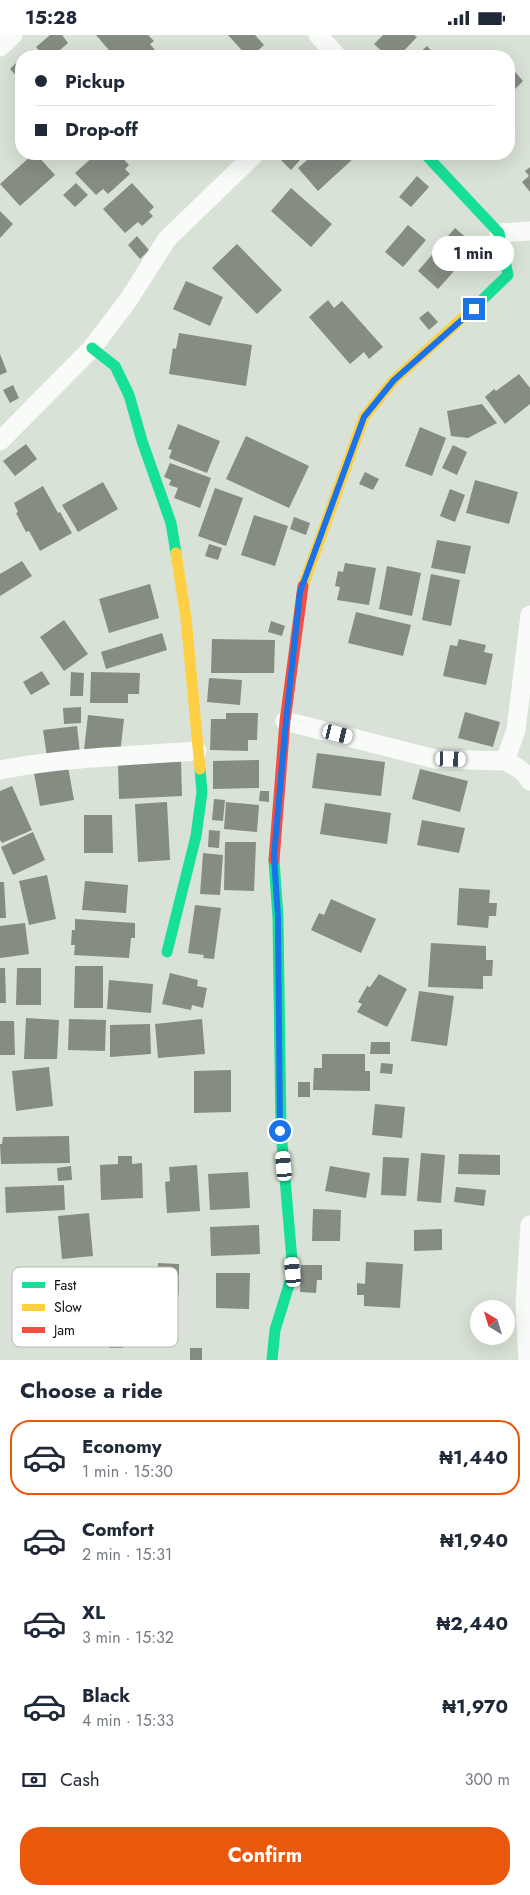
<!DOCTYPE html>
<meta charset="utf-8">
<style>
:root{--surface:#fff;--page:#f6f6f7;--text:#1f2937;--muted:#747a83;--line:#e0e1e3;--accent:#ea580c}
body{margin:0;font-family:Jost,sans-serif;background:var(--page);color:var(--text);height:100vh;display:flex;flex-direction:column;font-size:19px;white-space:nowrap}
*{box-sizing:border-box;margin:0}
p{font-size:16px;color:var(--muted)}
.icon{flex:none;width:28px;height:28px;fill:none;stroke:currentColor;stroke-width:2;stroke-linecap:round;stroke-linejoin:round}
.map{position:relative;height:1325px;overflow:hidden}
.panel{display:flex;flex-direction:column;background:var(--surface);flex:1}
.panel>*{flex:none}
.top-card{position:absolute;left:15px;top:15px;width:500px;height:110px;border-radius:20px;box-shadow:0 5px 20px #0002;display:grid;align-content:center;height:110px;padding:0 20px;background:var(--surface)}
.needle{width:32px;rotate:322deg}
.controls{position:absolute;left:470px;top:1265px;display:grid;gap:10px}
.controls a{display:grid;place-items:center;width:45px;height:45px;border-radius:50%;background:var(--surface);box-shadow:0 5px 20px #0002;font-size:25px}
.end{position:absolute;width:22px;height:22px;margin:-11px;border:6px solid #1a73e8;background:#fff;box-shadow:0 0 0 2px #fff}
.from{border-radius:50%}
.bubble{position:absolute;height:35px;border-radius:18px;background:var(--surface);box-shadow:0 5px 20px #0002;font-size:16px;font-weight:700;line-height:35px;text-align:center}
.car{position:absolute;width:15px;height:30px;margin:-15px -8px;border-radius:6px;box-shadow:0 0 4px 1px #0007;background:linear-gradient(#fff 24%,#345 0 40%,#fff 0 76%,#345 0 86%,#fff 0)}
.top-card b{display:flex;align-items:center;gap:18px;height:48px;font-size:19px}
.top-card b+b{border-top:1px solid var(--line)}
.top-card i{width:12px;height:12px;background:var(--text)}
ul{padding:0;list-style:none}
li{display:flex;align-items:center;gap:15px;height:75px;margin:0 10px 8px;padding:0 10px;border:2px solid transparent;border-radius:20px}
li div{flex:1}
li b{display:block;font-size:19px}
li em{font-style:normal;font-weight:700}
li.current{border-color:var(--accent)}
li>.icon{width:45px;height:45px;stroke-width:1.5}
h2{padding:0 20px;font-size:22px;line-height:60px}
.pay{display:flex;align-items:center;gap:12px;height:55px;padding:0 20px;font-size:19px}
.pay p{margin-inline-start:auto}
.action{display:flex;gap:10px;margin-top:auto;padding:10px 20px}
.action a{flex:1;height:58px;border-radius:20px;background:var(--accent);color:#fff;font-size:20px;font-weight:700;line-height:58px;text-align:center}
.status{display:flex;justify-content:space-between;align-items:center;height:35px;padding:0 25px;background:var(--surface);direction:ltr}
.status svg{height:14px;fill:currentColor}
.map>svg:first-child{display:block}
.building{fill:#858c82}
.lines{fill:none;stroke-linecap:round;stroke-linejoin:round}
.street{stroke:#f9fbf9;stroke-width:19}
.fast{stroke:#16e098;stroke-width:11}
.slow{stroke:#ffcf43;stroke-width:11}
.jam{stroke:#f24e42;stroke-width:11}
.route{stroke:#1a73e8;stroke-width:6}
.key{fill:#fff;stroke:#b6b8b5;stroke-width:1}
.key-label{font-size:14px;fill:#0b1109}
</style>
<div class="status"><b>15:28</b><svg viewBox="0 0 49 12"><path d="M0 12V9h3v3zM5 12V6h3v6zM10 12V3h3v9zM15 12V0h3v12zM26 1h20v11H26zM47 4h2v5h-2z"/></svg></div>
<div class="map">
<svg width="530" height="1325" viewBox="0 0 530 1325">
<rect width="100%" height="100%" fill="#d9e2d6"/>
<!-- building -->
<path class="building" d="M50,0H62L68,8L53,21H44L36,12Z
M96,0H148L154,6L150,9L160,21H114Z
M228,0H255L264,10L252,21H247Z
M383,0H414L417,2L399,21H387L374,9Z
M427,11L436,21H416Z
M21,23V46L10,34Z
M509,30L523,46L509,60Z
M33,119H36L55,140L20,171L0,149Z
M96,119H119L129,130L125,134L130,139L108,159L103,154L96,160L75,138Z
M279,119H293L300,125L291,135L277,121Z
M314,119H352L355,122L318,156L298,133Z
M530,132V157L522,147L529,141L525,136Z
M417,141L429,152L411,172L399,162Z
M76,148L88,160L75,172L63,160Z
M132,148L154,172L149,177L153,181L142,191L138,187L125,198L103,174Z
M291,153L332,189L311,212L271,176Z
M0,176L13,189L0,203Z
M408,190L426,205L403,232L385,217Z
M455,193L469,205L456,219L464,225L438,254L418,236Z
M137,201L149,215L140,224L128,210Z
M237,209L282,255L257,279L212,233Z
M186,246L223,262L210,291L173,274Z
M328,265L334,273L342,266L383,312L369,324L364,317L350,329L309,282Z
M428,276L438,287L429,295L419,283Z
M179,298L252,310L246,351L169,339L173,313L176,314Z
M0,319L7,337L0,340Z
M519,339L530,353V369L505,389L485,362L494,354L496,356Z
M13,350L19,363L10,368L3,355Z
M482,369L497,388L468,403L451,401L447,376Z
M178,389L220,406L207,438L169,423L172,415L168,414Z
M420,392L446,403L432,441L405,431Z
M246,401L309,431L289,473L226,444Z
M26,409L37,424L15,441L3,426Z
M453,410L467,417L457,440L442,433Z
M170,428L211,443L200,473L174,463L178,453L169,450L171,445L164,442Z
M365,437L379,444L373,455L359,449Z
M475,445L518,457L509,489L466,478Z
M103,447L118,474L78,497L62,470Z
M43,451L58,478L60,477L72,498L40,516L29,496L26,497L16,478L18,477L14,468Z
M215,453L243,463L226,511L198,501Z
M450,454L465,460L455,487L440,481Z
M254,480L288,491L275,531L241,520Z
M294,482L310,488L306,500L290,494Z
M437,505L471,511L465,539L431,533Z
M209,509L222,513L218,525L205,521Z
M22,526L32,541L0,561V539Z
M345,528L376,533L369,570L337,565L340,552L335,551L338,536L343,537Z
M387,531L421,538L412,581L379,574Z
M431,539L460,545L451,591L422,585Z
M150,549L159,583L109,598L99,564Z
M356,577L411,590L403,621L348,608Z
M64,585L88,619L64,636L40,602Z
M271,586L285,591L282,601L268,597Z
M162,598L167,615L106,634L101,617Z
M212,604L275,605L274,638H211Z
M459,604L486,610L484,617L493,619L486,650L443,641L450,610L457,611Z
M42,636L50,649L31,660L23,647Z
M71,637L84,638L83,661H70Z
M91,637L140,638L139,659H128V668H90Z
M209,643L242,645L240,670L207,667Z
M81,672V688L64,689L63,673Z
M465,677L500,687L493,712L458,703Z
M226,678H258L257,705H248V716L210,715L211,684H226Z
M88,680L124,684L120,719L84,715Z
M77,691L80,718L47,722L43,695Z
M317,718L385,727L381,761L312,753Z
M259,725V753L213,754V726Z
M181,726L182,761L119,764L118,729Z
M68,732L74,765L40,771L34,738Z
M420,734L468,746L460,777L412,764Z
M12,751L32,795L2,808L0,805V756Z
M260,756H269V767L259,766Z
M214,764L225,765L223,786L212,785Z
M167,767L170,825L138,827L135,769Z
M226,767L259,770L257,797L224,794Z
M325,768L391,778L387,809L320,799Z
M84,780H112L113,818H84Z
M422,785L465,793L459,818L417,810Z
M209,795L220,796L219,813L208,812Z
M33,797L45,825L13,840L1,812Z
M225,807H256L254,856L224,855Z
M203,818L223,820L220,860L200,859Z
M47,840L56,884L29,890L19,846Z
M85,846L128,850L126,878L82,875Z
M0,847H4L6,883H0Z
M459,853L490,855L489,868H497L496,881H489L488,893L457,890Z
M331,864L376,884L361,918L311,895L319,878L324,880Z
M195,870L221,873L214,924L203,923L204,920L188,918Z
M75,884L135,888V903H131L129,923L74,920L75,910H71L72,895H75Z
M25,888L29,919L0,923V891Z
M431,908L486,911V925H493L492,941H483V954L428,952Z
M75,931H103V973H74Z
M0,933H5L6,968H0Z
M17,933H41V970H16Z
M170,938L198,945L197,951L207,953L203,973L192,970L191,975L162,969Z
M379,939L407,954L387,992L357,977L362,969L358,967L367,951L370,952Z
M109,945L153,949L151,978L107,974Z
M419,956L454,961L447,1011L411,1006Z
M26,983L59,985L57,1024H24Z
M69,984L106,985L105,1016L68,1015Z
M202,984L205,1019L158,1023L155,989Z
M0,986H14L15,1020H0Z
M150,989L151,1019L110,1022V990Z
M371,1007H390V1019H370Z
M322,1019H365V1036H370V1056L313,1055L314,1033H322Z
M381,1028L393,1029L392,1039L380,1038Z
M49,1032L53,1071L16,1076L12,1036Z
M231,1035V1077L194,1078V1036Z
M298,1047H310V1062H298Z
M375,1069L405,1072L402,1103L372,1100Z
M69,1101L70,1128L1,1129L0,1109H2L3,1102Z
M421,1118L445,1120L441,1168L417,1166Z
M459,1119L500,1120V1140L458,1139Z
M118,1121H132V1129L142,1128L143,1163L101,1165L100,1130L118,1129Z
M383,1122L409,1123L406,1161L381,1160Z
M197,1130L200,1176L167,1178L165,1147L170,1146L169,1132Z
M71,1131L72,1145L58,1146L57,1133Z
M330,1131L370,1138L366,1163L325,1156Z
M248,1137L250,1173L210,1175L208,1139Z
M64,1150L65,1175L6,1178L5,1152Z
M456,1152L486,1155L484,1171L454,1167Z
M313,1174L341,1175L340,1206H312Z
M89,1178L93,1221L62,1224L58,1181Z
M259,1190L260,1219L211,1221L210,1192Z
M442,1194V1215L414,1216V1195Z
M366,1227L403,1229L400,1273L364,1271V1260H357V1248L365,1249Z
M158,1228L179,1229V1260H170L169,1267H157Z
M301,1230H322V1245H317L316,1258L300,1257Z
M216,1238H250L249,1274L216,1273Z
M103,1275L139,1277V1287H143L142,1309L124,1308L123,1313H109V1305L102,1304Z
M190,1313H202V1325H190Z"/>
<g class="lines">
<!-- street -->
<path class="street" d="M318,0L337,21
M0,12L13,0
M499,198L530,196
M0,406L92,313L129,264L167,204L255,119
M285,686L435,724L505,726C515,731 525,736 530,746
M505,726L516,695L530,580
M0,735C65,722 131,721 197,716
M528,1325L525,1270L530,1190"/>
<!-- fast -->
<path class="fast" d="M425,119L499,198L508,240L480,267
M92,313L115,331L129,360L142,406L171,488L176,518
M167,917L196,801L202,757L200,734
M272,1325L275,1295L293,1237L281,1096L278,883L274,825"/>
<!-- slow -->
<path class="slow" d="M176,518L186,583L200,734
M303,551L364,382L394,345L480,267"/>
<!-- jam -->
<path class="jam" d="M274,825L285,686L303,551"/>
</g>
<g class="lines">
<!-- route -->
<path class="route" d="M280,1096L278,883L274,821L286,686L300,557L364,382L394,345L474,274"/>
</g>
<!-- legend -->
<rect x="12" y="1232" width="166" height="80" rx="8" class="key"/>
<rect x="22" y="1247" width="23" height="6" fill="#16e098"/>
<rect x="22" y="1269" width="23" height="7" fill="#ffcf43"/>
<rect x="22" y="1292" width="23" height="6" fill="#f24e42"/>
<g class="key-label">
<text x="54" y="1255">Fast</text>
<text x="54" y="1277">Slow</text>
<text x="54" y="1300">Jam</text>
</g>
</svg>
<div class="controls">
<a><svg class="needle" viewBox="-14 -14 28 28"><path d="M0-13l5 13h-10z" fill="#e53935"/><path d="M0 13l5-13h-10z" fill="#747a83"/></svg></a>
</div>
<i class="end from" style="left:280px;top:1096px"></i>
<i class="end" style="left:474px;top:274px"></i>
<div class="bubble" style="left:432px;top:201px;width:82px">1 min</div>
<i class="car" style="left:338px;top:699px;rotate:104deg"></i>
<i class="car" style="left:451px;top:724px;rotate:92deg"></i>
<i class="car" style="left:284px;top:1131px;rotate:355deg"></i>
<i class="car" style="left:293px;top:1237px;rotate:355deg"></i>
<div class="top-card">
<b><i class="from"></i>Pickup</b>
<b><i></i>Drop-off</b>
</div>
</div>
<section class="panel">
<h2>Choose a ride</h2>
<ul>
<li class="current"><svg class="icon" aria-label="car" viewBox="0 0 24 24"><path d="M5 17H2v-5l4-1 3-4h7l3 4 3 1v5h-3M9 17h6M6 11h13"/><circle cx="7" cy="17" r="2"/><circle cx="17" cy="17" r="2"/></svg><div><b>Economy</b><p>1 min · 15:30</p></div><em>₦1,440</em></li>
<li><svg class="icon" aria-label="car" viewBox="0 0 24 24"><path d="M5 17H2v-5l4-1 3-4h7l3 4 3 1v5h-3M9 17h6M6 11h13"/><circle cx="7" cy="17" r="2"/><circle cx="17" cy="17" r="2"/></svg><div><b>Comfort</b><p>2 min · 15:31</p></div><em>₦1,940</em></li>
<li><svg class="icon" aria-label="car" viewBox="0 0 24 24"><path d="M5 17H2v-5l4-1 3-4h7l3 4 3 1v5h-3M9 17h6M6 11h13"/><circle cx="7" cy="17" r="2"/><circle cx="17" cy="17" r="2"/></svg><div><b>XL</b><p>3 min · 15:32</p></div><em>₦2,440</em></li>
<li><svg class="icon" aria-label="car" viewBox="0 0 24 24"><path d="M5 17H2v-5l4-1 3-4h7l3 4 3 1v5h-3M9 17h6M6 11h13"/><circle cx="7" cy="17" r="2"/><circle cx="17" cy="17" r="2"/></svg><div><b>Black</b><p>4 min · 15:33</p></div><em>₦1,970</em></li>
</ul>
<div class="pay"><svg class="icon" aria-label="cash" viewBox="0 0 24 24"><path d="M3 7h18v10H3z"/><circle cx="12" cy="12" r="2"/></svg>Cash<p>300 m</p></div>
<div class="action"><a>Confirm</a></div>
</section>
